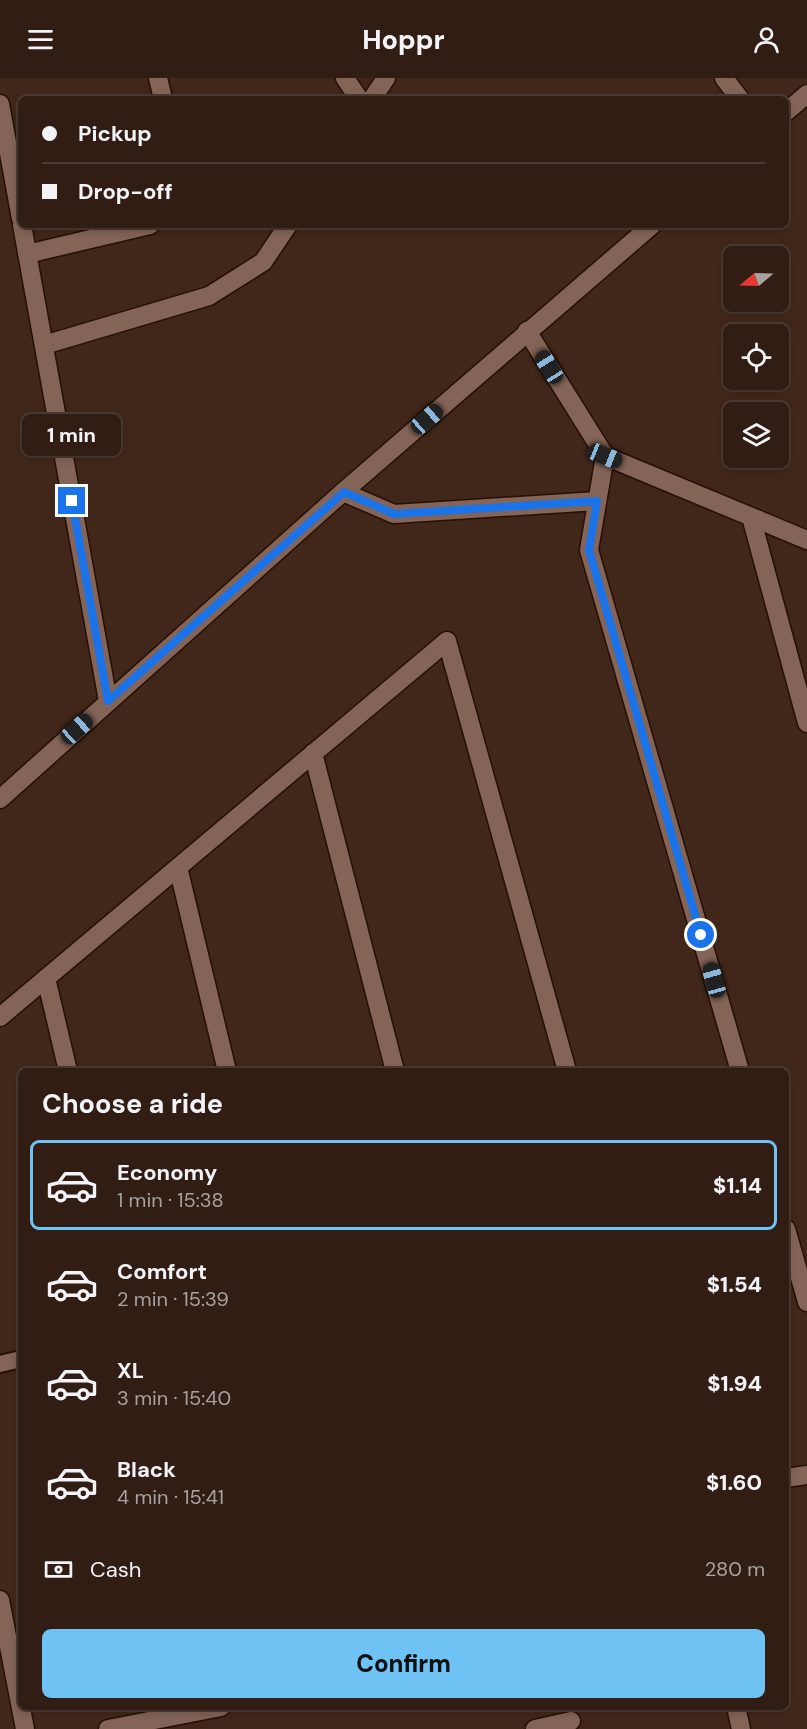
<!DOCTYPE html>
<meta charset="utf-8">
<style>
:root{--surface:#311d14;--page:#39261d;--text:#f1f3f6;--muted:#a8a2a0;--line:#4c3b34;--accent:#6fc2f4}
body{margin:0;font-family:"DM Sans",sans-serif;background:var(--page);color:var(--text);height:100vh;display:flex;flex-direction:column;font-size:22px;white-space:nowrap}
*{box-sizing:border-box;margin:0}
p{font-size:20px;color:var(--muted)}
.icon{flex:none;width:33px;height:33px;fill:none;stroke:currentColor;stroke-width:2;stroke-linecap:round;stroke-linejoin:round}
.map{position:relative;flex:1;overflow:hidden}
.sheet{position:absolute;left:18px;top:990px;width:771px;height:642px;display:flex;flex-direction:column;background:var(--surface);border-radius:9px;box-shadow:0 3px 9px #0003,0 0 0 2px var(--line)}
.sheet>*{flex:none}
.hud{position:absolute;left:18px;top:18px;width:771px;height:132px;border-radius:9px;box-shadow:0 3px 9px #0003,0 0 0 2px var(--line);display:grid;align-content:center;height:132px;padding:0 24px;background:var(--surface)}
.needle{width:39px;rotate:251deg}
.buttons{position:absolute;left:723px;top:168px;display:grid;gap:12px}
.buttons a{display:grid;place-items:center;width:66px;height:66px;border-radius:9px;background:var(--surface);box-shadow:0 3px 9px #0003,0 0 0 2px var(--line);font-size:30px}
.end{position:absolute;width:27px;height:27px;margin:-14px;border:8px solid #1a73e8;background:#fff;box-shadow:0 0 0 3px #fff}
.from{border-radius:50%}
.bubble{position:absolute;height:42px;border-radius:9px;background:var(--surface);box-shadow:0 3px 9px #0003,0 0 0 2px var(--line);font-size:20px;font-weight:800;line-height:42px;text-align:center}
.car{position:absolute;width:18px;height:36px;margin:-18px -9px;border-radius:8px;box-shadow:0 0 4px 2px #0007;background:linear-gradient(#222 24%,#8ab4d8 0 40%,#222 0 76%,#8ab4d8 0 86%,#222 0)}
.hud b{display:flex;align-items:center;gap:21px;height:57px;font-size:22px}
.hud b+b{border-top:2px solid var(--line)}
.hud i{width:15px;height:15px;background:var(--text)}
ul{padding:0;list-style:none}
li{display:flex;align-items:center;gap:18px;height:90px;margin:0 12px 9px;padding:0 12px;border:3px solid transparent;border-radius:9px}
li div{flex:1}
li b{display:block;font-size:22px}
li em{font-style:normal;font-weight:800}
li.selected{border-color:var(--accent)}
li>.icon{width:54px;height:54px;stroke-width:1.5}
h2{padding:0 24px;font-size:27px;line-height:72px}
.pay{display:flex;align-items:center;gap:15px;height:66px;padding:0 24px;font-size:22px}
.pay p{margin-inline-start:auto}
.cta{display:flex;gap:12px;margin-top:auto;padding:12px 24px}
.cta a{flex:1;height:69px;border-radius:9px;background:var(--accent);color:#111;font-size:24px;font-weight:800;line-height:69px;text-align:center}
header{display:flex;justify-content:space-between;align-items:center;height:78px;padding:0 24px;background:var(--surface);font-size:27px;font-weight:800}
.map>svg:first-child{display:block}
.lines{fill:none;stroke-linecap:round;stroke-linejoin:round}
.lane-casing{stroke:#260f04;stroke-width:20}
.street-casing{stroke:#260f04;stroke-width:21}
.secondary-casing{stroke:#260f04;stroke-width:21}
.lane{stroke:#836456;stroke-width:16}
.street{stroke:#836456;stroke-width:18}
.secondary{stroke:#836456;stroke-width:18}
.route{stroke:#1a73e8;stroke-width:8}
</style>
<header><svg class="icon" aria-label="menu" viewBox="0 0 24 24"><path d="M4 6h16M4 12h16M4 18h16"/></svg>Hoppr<svg class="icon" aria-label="person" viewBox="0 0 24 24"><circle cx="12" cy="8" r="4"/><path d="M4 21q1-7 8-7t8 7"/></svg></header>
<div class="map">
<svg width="807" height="1651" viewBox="0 0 807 1651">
<rect width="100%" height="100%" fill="#41271a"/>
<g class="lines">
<defs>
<path id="lane" d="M0,1286L21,1281"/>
<path id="street" d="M158,0L163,21
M345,0L359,21
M724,0L740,21
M372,21L386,0
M0,26L21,141
M22,147L108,623
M27,176L150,147
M527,253L605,378L589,472L740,993
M44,267L209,218L263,184L288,147
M605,378L807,462
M343,414L394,436L597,423
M751,439L807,645
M313,675L395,993
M178,789L227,993
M46,900L68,993
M0,939L447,563L567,993
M786,1151L807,1224
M5,1548L25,1651
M736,1629L741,1651
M108,1651L221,1629
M535,1651L571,1643"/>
<path id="secondary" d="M786,34L807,16
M0,721L343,414L652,147
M786,1400L807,1397
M0,1522L5,1548"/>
</defs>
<!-- lane casing -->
<use href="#lane" class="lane-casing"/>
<!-- street casing -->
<use href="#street" class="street-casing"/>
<!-- secondary casing -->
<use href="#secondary" class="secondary-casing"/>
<!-- lane -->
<use href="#lane" class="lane"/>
<!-- street -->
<use href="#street" class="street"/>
<!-- secondary -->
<use href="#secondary" class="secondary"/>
</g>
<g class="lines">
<!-- route -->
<path class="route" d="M72,423L108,623L344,414L394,436L597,423L589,472L701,857"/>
</g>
</svg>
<div class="buttons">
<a><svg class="needle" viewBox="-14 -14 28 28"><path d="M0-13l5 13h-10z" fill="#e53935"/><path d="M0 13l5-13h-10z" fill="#a8a2a0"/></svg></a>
<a><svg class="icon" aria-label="locate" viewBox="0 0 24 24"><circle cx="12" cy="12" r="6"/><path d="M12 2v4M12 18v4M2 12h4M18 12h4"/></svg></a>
<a><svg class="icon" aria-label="layers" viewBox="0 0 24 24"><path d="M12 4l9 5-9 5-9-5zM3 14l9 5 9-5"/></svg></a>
</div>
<i class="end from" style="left:701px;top:857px"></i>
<i class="end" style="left:72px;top:423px"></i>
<div class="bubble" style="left:22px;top:336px;width:99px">1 min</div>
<i class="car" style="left:549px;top:289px;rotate:328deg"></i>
<i class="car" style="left:427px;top:341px;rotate:49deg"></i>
<i class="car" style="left:605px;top:378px;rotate:112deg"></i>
<i class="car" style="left:77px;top:651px;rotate:48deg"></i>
<i class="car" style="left:714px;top:902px;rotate:344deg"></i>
<div class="hud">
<b><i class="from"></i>Pickup</b>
<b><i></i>Drop-off</b>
</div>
<section class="sheet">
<h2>Choose a ride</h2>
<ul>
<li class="selected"><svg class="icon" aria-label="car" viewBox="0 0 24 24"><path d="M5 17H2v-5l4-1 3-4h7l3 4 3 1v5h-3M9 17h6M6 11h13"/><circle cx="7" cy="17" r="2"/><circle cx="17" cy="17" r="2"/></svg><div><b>Economy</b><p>1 min · 15:38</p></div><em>$1.14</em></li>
<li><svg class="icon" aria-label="car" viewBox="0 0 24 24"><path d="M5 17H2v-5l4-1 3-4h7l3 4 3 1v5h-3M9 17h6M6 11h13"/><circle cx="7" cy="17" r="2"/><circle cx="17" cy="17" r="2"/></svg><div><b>Comfort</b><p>2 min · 15:39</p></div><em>$1.54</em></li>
<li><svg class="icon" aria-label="car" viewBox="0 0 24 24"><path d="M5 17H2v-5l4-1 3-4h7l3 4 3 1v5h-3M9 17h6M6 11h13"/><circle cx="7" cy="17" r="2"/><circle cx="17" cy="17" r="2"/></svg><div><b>XL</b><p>3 min · 15:40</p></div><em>$1.94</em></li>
<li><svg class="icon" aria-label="car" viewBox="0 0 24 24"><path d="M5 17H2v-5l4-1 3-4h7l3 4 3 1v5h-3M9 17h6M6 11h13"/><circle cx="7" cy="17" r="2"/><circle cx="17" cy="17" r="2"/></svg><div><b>Black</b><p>4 min · 15:41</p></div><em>$1.60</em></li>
</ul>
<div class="pay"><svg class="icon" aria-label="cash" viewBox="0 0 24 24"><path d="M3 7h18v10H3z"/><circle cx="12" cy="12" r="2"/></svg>Cash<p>280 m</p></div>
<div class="cta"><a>Confirm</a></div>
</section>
</div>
